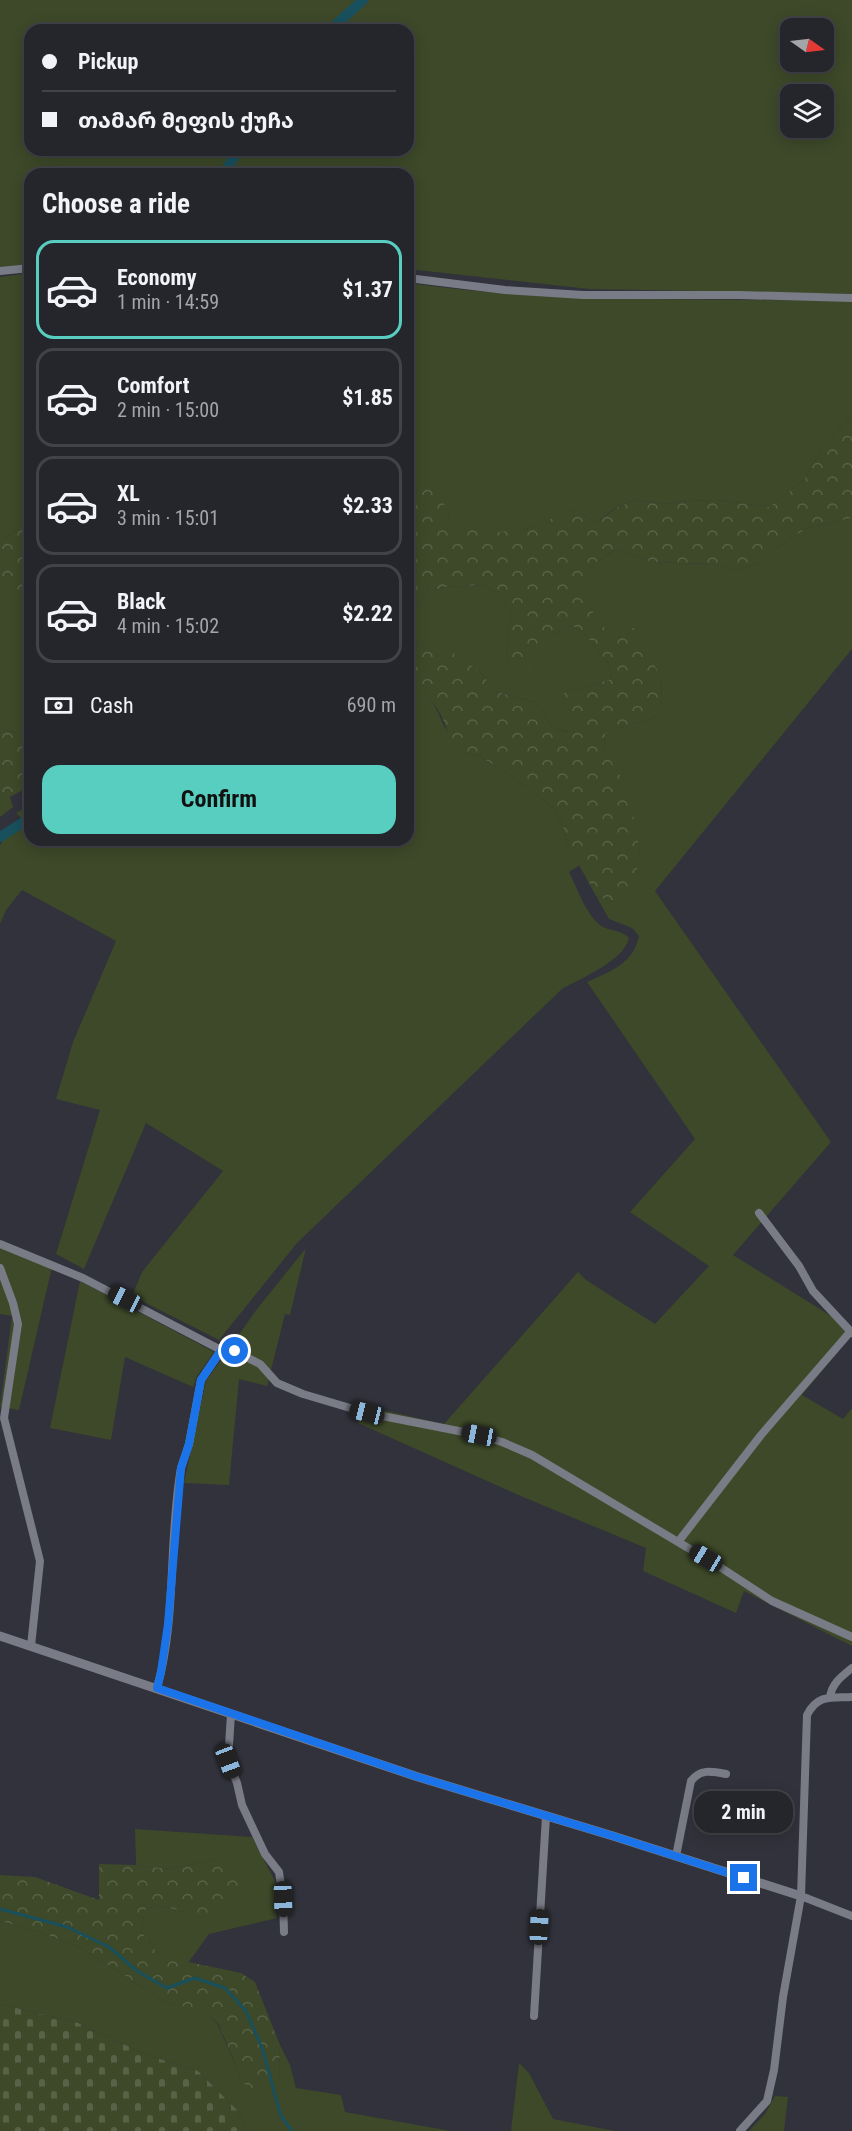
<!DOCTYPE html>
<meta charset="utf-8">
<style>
:root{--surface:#25262c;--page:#313238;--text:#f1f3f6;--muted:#a3a5a9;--line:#424348;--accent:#58cec0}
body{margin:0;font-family:"Roboto Condensed","Noto Sans Georgian",sans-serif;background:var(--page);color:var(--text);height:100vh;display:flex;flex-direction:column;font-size:22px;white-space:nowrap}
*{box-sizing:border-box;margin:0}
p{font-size:20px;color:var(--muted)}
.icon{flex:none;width:33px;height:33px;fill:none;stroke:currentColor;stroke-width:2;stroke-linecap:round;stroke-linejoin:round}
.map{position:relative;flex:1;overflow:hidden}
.panel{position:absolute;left:24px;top:168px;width:390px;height:678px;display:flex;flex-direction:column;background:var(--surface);border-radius:18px;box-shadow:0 3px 15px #0003,0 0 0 2px var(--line)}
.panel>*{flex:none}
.hud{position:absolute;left:24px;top:24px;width:390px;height:132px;border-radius:18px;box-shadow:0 3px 15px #0003,0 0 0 2px var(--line);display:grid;align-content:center;height:132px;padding:0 18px;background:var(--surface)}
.needle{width:39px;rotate:104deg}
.controls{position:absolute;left:780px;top:18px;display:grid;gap:12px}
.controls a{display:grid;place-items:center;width:54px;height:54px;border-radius:12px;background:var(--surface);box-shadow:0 3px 15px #0003,0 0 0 2px var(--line);font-size:30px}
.end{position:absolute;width:27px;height:27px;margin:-14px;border:8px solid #1a73e8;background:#fff;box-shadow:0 0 0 3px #fff}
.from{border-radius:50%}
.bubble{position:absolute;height:42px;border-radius:18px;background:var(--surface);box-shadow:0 3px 15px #0003,0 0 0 2px var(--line);font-size:20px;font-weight:700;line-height:42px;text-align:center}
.car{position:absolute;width:18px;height:36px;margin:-18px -9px;border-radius:8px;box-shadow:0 0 4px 2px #0007;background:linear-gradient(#222 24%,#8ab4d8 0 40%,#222 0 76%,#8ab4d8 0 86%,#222 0)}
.hud b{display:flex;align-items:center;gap:21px;height:57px;font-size:22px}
.hud b+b{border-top:2px solid var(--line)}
.hud i{width:15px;height:15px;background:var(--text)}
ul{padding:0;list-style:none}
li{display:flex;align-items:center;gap:18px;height:99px;margin:0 12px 9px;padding:0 6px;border:3px solid var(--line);border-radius:18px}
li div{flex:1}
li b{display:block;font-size:22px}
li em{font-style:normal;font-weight:700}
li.current{border-color:var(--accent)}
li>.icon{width:54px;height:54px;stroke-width:1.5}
h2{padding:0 18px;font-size:27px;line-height:72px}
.pay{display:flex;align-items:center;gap:15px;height:66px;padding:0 18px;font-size:22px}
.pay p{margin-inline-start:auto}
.cta{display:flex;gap:12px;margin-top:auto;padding:12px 18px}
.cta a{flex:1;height:69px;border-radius:18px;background:var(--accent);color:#111;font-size:24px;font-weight:700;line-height:69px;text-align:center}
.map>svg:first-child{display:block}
.grass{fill:#3d4929;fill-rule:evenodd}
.forest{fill:url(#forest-crowns)}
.cemetery{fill:url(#cemetery-stones)}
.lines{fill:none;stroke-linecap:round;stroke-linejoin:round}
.stream{stroke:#18505d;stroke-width:3}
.canal{stroke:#18505d;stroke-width:10}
.minor{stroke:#797b86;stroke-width:8}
.tertiary{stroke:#797b86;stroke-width:9}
.route{stroke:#1a73e8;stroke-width:8}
</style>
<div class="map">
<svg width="852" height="2131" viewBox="0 0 852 2131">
<defs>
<pattern id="forest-crowns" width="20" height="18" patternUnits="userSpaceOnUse" patternTransform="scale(1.5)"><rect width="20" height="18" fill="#3d4929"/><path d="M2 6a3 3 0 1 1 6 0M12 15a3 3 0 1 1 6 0" fill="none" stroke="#586247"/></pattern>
<pattern id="cemetery-stones" width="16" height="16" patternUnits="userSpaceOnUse" patternTransform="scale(1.5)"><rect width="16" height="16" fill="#3d4929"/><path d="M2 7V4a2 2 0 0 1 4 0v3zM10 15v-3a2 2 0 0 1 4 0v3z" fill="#586247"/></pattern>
</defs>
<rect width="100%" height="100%" fill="#31323b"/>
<!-- grass -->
<path class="grass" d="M0,0H852V294L589,289L408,269V174H30V264L0,268ZM790,28H824V62H790ZM30,30H408V150H30ZM790,94H824V128H790Z
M30,273V526L20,527L0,542V277Z
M408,283C555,304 704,298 852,301V415L824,447L803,481L769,507L717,500L689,501L665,504L635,500L615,508L596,523L574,509C550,519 524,535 497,532C482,530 466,526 451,524L446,507L419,487L408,502Z
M852,518V649L655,891L831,1142L733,1255L852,1329V1335L802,1395L843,1419L852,1408V1646L744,1591L736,1613L643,1571L646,1548L523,1497L358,1423L365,1406L444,1424L578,1272L586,1280L655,1324L709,1266L630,1212L695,1139L587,982C611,971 633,964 639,936L632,928L609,919L596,896L614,902L640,852L633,821L604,750L605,734L627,725L655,718L662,698L661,677L612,630L600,627C580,583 569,578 615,550L652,562L712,564L736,570L758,564L775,549L807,528Z
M9,584L30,598V737L0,728V585Z
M480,585L499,592L511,614L508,629L507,667L544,639L570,625L582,631L609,664L611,679L586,687L565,691L577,716L568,732L552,727L535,702L497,692L481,673L419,646L408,649V620L427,592L447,587Z
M408,691C434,690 437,714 447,731C452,739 460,746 466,753L480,756L530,789L555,809L563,827L566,841L580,865L569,872C578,889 585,913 600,925C610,932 621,929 629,938C624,961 581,978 562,989L297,1243L219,1340L132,1296L142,1272L223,1171L146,1123L84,1269L56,1254L100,1110L56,1099L73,1042L116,941L22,890L6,910L0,924V845L10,830L23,820L16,813L30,805V840H408Z
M0,1247L52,1267L19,1410L0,1407L12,1316L0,1314Z
M306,1248L290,1315L285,1314L267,1386L239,1379L229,1485L184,1483L206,1381L257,1309Z
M80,1281L214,1352L197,1376L193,1387L125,1357L111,1440L50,1428Z
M135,1829L252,1837L276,1883L277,1918L209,1934L188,1963L160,1956L140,1930L146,1909L158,1905L189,1913L220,1859L170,1869L136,1865Z
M0,1921L40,1932L81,1948L169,2004L204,2008L218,2025L240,2076L279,2078L280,2045L290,2065L296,2088L341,2095L345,2112L451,2131H247L237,2110L198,2071L147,2055L78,2023L0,2004Z
M519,2063L529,2073L553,2119L615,2131H511Z
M775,2096L788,2097L784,2131H749L765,2114Z"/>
<!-- forest -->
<path class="forest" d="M852,415V518L807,528L775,549L758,564L736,570L712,564L652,562L615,550C571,576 580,585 600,626L612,630L634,628L661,677L662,699L655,718L627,725L605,734L604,750L628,788L640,852L633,890L614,902L596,896L566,841L563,827L555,809L530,789L480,756L466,753L450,743C447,722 433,690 408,691V649L419,646H444L481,673L497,692L535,702L552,727L567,732L577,716L560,709L565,691L586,687L611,679L609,664L582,631L570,625L544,639L537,662L522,671L507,667L508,629L511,614L499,592L480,585L447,587L427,592L408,620V502L419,487L436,492L446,507L451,524L478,527L499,532L527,529L574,509L596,523L616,508L635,500L665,504L689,501L717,500L769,507L803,481L824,447Z
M30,526V598L10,585H0V542L20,527Z
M0,728L30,737V786L10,797L13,807L0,817Z
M220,1859L241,1873L237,1894L214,1916L189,1913L158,1905L146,1909L140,1930L160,1956L241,1973L255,1982L280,2045L279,2078L260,2095L249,2091L240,2076L219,2025L204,2009L169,2004L81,1948L40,1932L0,1921V1875L35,1877L99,1900V1864L136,1865L170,1869Z"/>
<!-- cemetery -->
<path class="cemetery" d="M0,2004L78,2023L147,2055L198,2071L237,2110L247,2131H0Z"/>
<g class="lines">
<!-- stream -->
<path class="stream" d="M0,1909L67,1927L109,1947L137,1971L167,1988L195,1978L225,1988L246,2011L262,2048L281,2116L292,2131"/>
<!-- canal -->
<path class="canal" d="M330,30L363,0
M223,174L239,150
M0,837L30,818"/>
<!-- minor -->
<path class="minor" d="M0,271L30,268
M408,278L505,290L583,295H739L852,298
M759,1213L799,1266L813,1291L852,1333
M0,1244L83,1278L221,1350
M0,1268L13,1303L18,1324L4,1418L40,1561L31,1646
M678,1542L761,1435L850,1332
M157,1688C177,1617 168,1541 181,1468L189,1444L201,1380L224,1346L260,1364L277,1383L303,1394L367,1413L479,1435L502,1442L532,1455L720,1567L772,1601L852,1637
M830,1698C831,1684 842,1676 852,1668
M231,1714L228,1761L237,1783L242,1805L265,1854L279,1872L283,1899L284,1932
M676,1856L691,1781C700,1769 711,1771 726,1774
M801,1896L852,1916
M534,2016L546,1816
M740,2131L767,2101L774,2070L783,1997L801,1896L807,1715C818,1694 831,1698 852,1697"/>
<!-- tertiary -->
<path class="tertiary" d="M0,1636L418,1777L613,1836L801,1896"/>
</g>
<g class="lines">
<!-- route -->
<path class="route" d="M235,1351L224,1346L201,1380L189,1444L181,1468L168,1624L161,1672L157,1688L418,1777L613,1836L744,1878"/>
</g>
</svg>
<div class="controls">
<a><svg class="needle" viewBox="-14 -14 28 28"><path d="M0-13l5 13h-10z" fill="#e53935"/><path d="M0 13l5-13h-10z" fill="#a3a5a9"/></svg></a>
<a><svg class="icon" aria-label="layers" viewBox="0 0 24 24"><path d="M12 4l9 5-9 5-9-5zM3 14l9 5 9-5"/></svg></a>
</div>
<i class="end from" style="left:235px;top:1351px"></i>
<i class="end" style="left:744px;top:1878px"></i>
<div class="bubble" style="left:694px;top:1791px;width:99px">2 min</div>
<i class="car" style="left:125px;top:1299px;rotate:297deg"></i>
<i class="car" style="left:367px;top:1413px;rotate:284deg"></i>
<i class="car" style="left:479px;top:1435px;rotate:281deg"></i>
<i class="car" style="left:706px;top:1558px;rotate:301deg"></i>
<i class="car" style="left:228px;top:1761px;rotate:159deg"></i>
<i class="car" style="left:283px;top:1899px;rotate:178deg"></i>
<i class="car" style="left:539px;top:1927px;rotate:3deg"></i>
<div class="hud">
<b><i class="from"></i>Pickup</b>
<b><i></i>თამარ მეფის ქუჩა</b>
</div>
<section class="panel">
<h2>Choose a ride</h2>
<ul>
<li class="current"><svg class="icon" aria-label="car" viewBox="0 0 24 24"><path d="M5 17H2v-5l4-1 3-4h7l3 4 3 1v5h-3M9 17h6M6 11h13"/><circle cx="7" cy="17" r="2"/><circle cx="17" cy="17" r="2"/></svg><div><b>Economy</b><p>1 min · 14:59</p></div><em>$1.37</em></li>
<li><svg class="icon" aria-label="car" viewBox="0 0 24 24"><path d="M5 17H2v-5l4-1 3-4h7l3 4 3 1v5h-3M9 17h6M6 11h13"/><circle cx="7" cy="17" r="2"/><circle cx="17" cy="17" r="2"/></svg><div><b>Comfort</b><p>2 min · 15:00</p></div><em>$1.85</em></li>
<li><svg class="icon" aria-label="car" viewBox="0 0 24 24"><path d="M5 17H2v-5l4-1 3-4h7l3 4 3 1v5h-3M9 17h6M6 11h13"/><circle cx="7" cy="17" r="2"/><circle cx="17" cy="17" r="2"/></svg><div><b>XL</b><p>3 min · 15:01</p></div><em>$2.33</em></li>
<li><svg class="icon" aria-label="car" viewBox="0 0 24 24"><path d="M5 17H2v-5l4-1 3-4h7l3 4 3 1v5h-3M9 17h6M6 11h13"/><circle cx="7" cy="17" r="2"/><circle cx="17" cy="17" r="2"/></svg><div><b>Black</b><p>4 min · 15:02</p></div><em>$2.22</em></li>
</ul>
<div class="pay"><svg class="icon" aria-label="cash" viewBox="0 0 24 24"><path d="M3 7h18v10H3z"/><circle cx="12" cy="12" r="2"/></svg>Cash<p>690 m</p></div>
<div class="cta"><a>Confirm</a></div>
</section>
</div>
